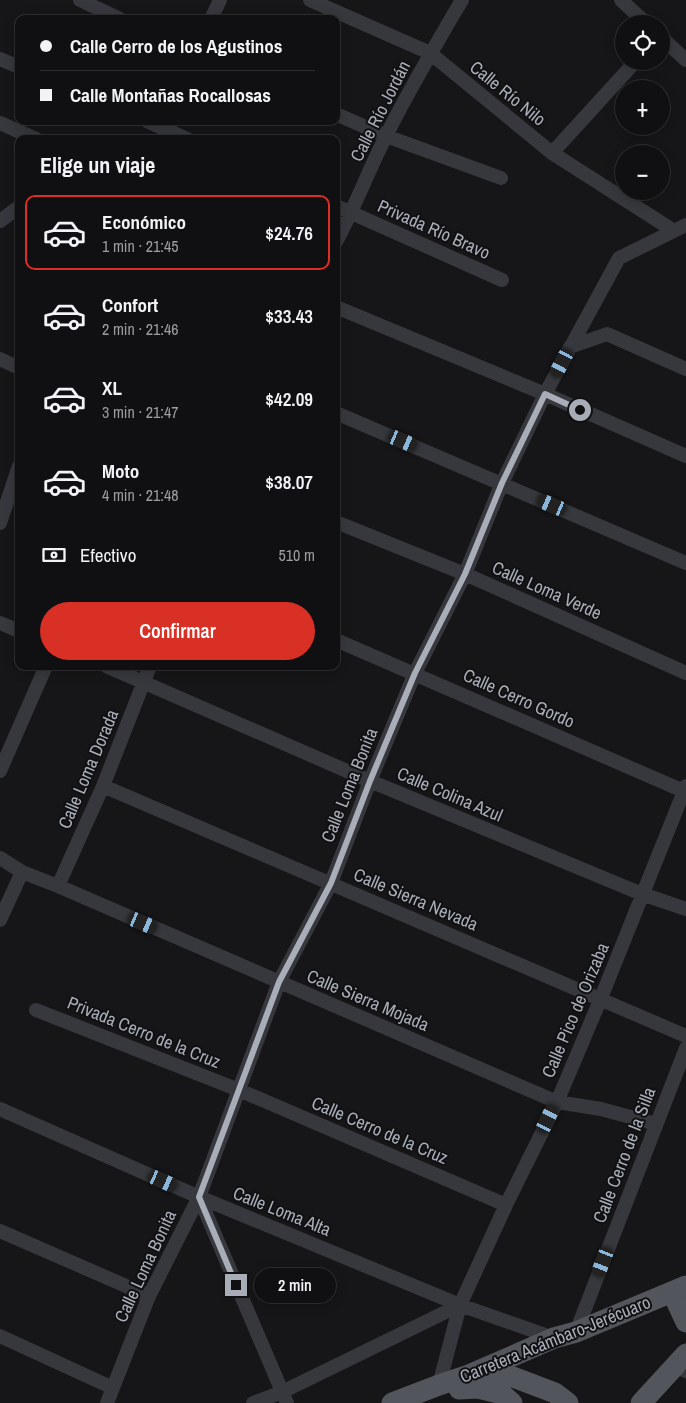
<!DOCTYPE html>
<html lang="es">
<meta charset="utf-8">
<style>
:root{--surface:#101012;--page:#1e1e20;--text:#f1f3f6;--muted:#9c9d9f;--line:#303032;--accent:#d93025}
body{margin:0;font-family:"Archivo Narrow",sans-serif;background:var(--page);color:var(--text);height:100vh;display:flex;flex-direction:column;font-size:19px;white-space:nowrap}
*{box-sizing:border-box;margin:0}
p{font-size:16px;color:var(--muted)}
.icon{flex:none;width:28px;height:28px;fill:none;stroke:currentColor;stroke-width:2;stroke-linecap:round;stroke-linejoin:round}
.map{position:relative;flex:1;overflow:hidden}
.panel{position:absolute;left:15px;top:135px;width:325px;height:535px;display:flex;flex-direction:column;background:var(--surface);border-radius:10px;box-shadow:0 2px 12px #0003,0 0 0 1px var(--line)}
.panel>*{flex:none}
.hud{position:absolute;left:15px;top:15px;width:325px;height:110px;border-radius:10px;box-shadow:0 2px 12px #0003,0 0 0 1px var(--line);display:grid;align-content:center;height:110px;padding:0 25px;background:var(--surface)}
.fabs{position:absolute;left:615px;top:15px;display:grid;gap:10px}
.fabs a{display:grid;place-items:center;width:55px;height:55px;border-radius:50%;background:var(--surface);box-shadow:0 2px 12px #0003,0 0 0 1px var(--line);font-size:25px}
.end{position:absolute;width:22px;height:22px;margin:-11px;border:6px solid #a8adb8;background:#111;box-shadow:0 0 0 2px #111}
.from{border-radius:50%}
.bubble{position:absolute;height:35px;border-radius:18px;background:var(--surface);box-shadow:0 2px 12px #0003,0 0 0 1px var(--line);font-size:16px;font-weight:600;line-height:35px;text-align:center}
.car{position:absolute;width:15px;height:30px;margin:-15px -8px;border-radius:6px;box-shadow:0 0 4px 1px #0007;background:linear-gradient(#222 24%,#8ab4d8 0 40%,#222 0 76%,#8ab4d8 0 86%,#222 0)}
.hud b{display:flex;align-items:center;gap:18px;height:48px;font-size:19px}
.hud b+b{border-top:1px solid var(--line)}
.hud i{width:12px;height:12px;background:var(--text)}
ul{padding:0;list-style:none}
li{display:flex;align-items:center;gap:15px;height:75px;margin:0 10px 8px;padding:0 15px;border:2px solid transparent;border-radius:10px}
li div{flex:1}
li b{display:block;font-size:19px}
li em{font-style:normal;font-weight:600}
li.selected{border-color:var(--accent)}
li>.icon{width:45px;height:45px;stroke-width:1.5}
h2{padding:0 25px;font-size:22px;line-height:60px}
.pay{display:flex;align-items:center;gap:12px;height:55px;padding:0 25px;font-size:19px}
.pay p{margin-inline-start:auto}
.primary-button{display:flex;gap:10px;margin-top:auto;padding:10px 25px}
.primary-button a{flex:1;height:58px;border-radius:30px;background:var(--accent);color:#fff;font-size:20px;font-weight:600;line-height:58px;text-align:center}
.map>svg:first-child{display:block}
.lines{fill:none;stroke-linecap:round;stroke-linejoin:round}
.lane{stroke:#37383d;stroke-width:7}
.street{stroke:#37383d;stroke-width:14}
.primary{stroke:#53555c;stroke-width:21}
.route{stroke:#a8adb8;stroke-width:6}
.labels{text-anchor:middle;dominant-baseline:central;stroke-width:4;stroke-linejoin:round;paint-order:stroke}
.street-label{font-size:18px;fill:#a8adb8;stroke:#111113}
</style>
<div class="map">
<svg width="686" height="1403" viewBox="0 0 686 1403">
<rect width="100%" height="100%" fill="#161618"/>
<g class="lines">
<!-- lane -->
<path class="lane" d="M675,1370L686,1375"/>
<!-- street -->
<path class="street" d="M80,0L120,19
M310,0L430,53L552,153L674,231
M621,0L647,24
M211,19L220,0
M661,37L686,60
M0,59L19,67
M336,114L386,136L501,178
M147,121L187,139
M0,123L36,139
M552,153L636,61
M336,206L502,280
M0,221L19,207
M336,242C355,207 369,169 387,134C410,88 436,44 462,0
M336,307L545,394L686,456
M570,347L607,334L686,369
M0,359L19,368
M336,413L686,563
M336,522L465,574L686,673
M0,523L19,466
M0,623L19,631
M336,640L686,792
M106,666L370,781L642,894L686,909
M0,771L46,666
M103,786L686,1036
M0,858L22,872L58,886L557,1102L601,1109L656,1124
M58,886L103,786L150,666
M0,920L22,872
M36,1010L239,1090L506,1205
M0,1109L199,1197L460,1305L554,1338
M199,1197L287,1403
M0,1231L149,1296
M576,1332L686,1048
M0,1336L113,1388
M439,1385L460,1305L506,1205L557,1102L601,998L686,786
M107,1403L149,1296L199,1197L279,982L331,883L370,781L415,673L465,574L502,483L545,394L619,258L686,225
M253,1403L282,1392L460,1305"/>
<!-- primary -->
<path class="primary" d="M672,1292L686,1322
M475,1375L513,1377L555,1393L568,1403
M459,1389L478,1388L502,1394L512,1403
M392,1403L439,1385L469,1375L554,1338L576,1332L686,1286
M641,1403L686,1354"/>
</g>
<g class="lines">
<!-- route -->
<path class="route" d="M236,1285L199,1197L279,982L331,883L370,781L415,673L465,574L502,483L545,394L580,410"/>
</g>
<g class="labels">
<!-- street labels -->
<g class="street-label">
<text transform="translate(508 93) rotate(39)">Calle Río Nilo</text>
<text transform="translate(380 111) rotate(-63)">Calle Río Jordán</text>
<text transform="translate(434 229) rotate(24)">Privada Río Bravo</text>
<text transform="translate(547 590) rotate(24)">Calle Loma Verde</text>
<text transform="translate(519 698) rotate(24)">Calle Cerro Gordo</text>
<text transform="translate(88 769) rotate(-67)">Calle Loma Dorada</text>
<text transform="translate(349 785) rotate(-68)">Calle Loma Bonita</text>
<text transform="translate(450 794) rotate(23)">Calle Colina Azul</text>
<text transform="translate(416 899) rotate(23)">Calle Sierra Nevada</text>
<text transform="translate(368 1000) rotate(23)">Calle Sierra Mojada</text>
<text transform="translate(575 1010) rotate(-67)">Calle Pico de Orizaba</text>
<text transform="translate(144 1032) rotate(22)">Privada Cerro de la Cruz</text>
<text transform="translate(380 1130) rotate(23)">Calle Cerro de la Cruz</text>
<text transform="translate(624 1155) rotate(-69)">Calle Cerro de la Silla</text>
<text transform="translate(282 1211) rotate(22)">Calle Loma Alta</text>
<text transform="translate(145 1266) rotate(-65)">Calle Loma Bonita</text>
<text transform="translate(555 1339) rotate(-22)">Carretera Acámbaro-Jerécuaro</text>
</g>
</g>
</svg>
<div class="fabs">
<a><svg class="icon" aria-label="locate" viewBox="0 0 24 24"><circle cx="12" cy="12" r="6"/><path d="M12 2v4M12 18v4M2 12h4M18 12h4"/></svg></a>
<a>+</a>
<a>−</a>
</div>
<i class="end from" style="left:580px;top:410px"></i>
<i class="end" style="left:236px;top:1285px"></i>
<div class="bubble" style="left:254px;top:1268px;width:82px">2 min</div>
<i class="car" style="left:562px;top:363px;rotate:208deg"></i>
<i class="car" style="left:403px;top:441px;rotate:113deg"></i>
<i class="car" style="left:552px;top:505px;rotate:293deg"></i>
<i class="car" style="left:143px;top:923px;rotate:113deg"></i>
<i class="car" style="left:548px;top:1119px;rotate:26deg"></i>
<i class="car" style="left:163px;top:1181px;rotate:114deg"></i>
<i class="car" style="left:603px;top:1262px;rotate:201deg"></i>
<div class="hud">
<b><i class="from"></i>Calle Cerro de los Agustinos</b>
<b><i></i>Calle Montañas Rocallosas</b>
</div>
<section class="panel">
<h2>Elige un viaje</h2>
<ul>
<li class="selected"><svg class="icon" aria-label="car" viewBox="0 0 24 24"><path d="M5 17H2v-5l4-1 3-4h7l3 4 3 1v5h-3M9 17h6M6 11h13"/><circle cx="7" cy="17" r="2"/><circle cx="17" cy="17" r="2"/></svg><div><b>Económico</b><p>1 min · 21:45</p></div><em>$24.76</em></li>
<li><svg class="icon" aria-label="car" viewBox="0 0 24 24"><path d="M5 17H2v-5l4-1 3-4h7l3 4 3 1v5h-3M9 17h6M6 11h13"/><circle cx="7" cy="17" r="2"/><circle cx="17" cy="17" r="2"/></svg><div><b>Confort</b><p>2 min · 21:46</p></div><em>$33.43</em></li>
<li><svg class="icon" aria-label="car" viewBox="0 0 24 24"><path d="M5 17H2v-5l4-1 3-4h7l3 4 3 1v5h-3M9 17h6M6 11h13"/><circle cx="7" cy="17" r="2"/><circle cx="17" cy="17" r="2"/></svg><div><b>XL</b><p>3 min · 21:47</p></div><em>$42.09</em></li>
<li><svg class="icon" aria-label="car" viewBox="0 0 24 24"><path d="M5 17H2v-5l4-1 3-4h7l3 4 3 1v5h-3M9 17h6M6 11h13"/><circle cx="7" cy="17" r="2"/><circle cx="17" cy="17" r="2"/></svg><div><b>Moto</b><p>4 min · 21:48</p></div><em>$38.07</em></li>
</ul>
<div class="pay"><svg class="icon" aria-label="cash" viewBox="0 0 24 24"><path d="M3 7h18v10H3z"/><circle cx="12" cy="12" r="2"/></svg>Efectivo<p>510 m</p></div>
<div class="primary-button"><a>Confirmar</a></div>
</section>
</div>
